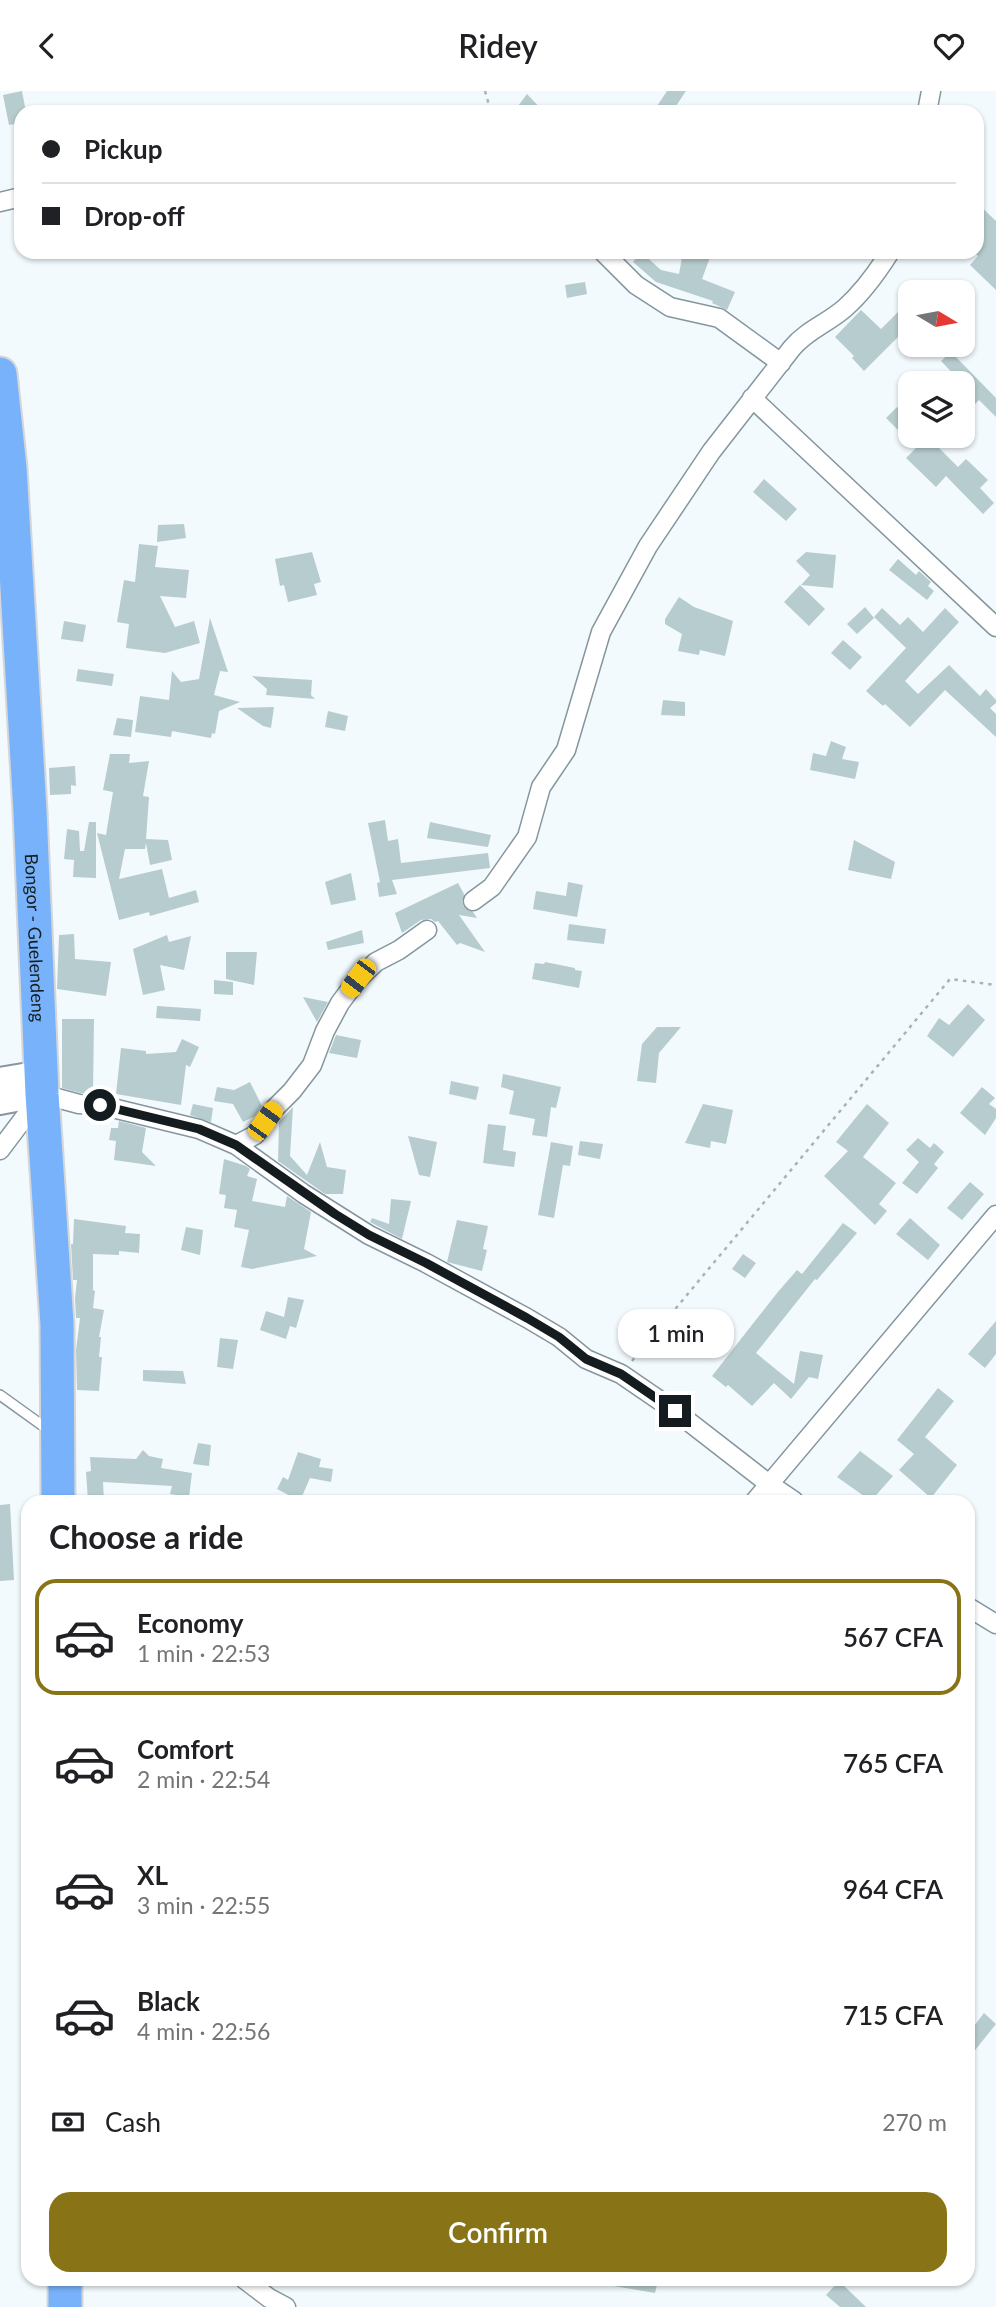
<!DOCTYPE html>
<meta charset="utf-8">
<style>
:root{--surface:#fff;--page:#f6f6f6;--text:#202124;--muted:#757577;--line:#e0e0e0;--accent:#887417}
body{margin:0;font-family:Lato,sans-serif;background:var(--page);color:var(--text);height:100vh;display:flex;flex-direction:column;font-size:26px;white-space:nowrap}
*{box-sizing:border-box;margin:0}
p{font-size:23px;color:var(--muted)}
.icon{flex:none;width:38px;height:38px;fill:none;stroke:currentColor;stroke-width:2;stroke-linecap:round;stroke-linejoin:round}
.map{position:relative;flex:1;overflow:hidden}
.panel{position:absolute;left:21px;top:1404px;width:954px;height:791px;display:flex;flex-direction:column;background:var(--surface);border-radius:21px;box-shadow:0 2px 5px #0004}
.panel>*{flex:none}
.guide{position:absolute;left:14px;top:14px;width:970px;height:154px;border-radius:21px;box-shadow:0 2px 5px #0004;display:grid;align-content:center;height:154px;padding:0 28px;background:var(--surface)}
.needle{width:46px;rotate:100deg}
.buttons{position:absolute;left:898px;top:189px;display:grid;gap:14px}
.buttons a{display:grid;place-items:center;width:77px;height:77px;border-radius:14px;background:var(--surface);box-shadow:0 2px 5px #0004;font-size:35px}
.end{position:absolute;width:32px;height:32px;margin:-16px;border:9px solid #151c1f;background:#fff;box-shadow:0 0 0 4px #fff}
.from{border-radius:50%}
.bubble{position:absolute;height:49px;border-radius:21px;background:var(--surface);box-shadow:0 2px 5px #0004;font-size:23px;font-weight:600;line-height:49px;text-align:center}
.car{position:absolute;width:21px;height:42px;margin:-21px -10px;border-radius:9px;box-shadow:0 0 5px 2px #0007;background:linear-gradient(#f5c518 24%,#345 0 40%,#f5c518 0 76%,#345 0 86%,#f5c518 0)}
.guide b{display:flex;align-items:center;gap:24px;height:66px;font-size:26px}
.guide b+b{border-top:2px solid var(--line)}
.guide i{width:18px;height:18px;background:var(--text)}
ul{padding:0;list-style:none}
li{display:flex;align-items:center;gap:21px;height:116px;margin:0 14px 10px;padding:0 14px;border:4px solid transparent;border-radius:21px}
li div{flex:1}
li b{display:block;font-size:26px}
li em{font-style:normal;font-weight:600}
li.on{border-color:var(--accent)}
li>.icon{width:63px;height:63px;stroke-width:1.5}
h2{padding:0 28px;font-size:32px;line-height:84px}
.pay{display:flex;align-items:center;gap:18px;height:77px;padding:0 28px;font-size:26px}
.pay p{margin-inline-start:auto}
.cta{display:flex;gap:14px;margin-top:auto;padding:14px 28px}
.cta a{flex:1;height:80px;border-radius:21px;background:var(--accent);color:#fff;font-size:28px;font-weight:600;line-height:80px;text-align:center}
header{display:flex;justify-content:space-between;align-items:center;height:91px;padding:0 28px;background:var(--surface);font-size:32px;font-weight:600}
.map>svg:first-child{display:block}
.building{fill:#b7ccce}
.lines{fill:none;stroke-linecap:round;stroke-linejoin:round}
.lane-casing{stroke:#85969e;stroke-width:12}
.street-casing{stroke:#85969e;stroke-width:21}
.secondary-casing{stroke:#85969e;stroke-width:28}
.highway-casing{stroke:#d5d6d7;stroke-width:37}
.path{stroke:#abb2b6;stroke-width:2.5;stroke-dasharray:3.5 5;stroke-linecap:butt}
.lane{stroke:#fff;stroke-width:9}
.street{stroke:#fff;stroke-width:18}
.secondary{stroke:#fff;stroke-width:24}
.highway{stroke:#78b2fa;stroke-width:33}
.route{stroke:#151c1f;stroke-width:9}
.labels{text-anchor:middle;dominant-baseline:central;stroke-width:5;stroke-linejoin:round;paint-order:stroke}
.street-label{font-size:18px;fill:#151c1f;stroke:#fff}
</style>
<header><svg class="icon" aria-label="back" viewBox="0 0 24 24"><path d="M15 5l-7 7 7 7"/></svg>Ridey<svg class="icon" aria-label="heart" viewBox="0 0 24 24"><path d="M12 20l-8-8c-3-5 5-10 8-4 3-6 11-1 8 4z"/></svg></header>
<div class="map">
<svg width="996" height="2216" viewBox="0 0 996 2216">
<rect width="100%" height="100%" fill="#f3fafe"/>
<!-- building -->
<path class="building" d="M22,0L26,21H21V32L9,34L3,4Z
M667,0H686L672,21H653Z
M527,3L544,21H525L518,15Z
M976,111L996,130V199L970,174L978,165L976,163Z
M641,161L661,179L679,183L683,161H712L702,188L735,201L727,219L712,212L713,210L656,191L633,171Z
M585,191L587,203L567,207L565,194Z
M903,216L910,224V234L864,280L852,267L854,265L835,246L861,219L881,238Z
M951,261L996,307V326L979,309L962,326V292L941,270Z
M897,316L910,329V345H943L934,352L958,376L966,368L988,389L980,397L994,412L983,423L946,385L936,396L906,367L916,357L886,327Z
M764,388L797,418L786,430L753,401Z
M184,433L186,447L157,451L158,434Z
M139,453L158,455L155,476L189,479L186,507L160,505L175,536L194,530L200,552L165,562L126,557L129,533L117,531L124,489L135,491Z
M312,461L321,491L314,493L317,504L288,511L284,494L280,495L275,468Z
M806,461L836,464L833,497L801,494L810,484L796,470Z
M898,468L916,484L919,480L931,491L928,495L934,500L927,509L889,479Z
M800,494L825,518L809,535L784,511Z
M679,506L694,516L733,530L725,565L700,559L699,564L678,560L682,543L665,533V528Z
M865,516L874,527L857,543L847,533Z
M882,517L900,534L908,526L923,541L945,517L959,531L905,590L918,603L949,574L980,605L986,598L996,609V612L990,617L996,623V646L945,599L910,636L885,613L883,615L866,600L906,557L874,526Z
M210,527L228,581L220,580L214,604L240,611L219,620L215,643L212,642L211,647L172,640L171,646L135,641L140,605L169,609L172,580L181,591L199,588Z
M64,530L86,534L83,551L61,548Z
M843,549L862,566L850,579L831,562Z
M78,578L114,583L112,595L76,590Z
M252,585L312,589L311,604L315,608L266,604L267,598Z
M663,609L685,611V625L661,624Z
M274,616L271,637L263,635L237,617Z
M328,620L348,625L345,640L325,636Z
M117,627L133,629L131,646L113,644Z
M831,650L846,656L842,668L859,671L855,688L810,679L813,662L826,665Z
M110,663H130L129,672L149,670L143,705L149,706L146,748L168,749L172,769L150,774L146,752L145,758H125L119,788L162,778L169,807L196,799L199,811L150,825L149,821L119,829L97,742L106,744L113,701L103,699Z
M75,675L76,695L71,694V703L50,704L49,677Z
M385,729L388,750L398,748L401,772L488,762L490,777L392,789L397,803L379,806L377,792L380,791L368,732Z
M89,731H96V787L73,786L74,769L64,768L67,738L79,740L80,760H84Z
M430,731L491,744L488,756L427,747Z
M854,749L895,771L891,788L848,779Z
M351,782L356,809L331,814L325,791Z
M568,791L583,794L577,826L533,818L536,800L566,805Z
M458,792L464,803L462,811L464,816L473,821L477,827L459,824L485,861L460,852L457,854L438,830L435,831L431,828L421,829L402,842L395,822Z
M569,833L606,838L604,853L567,849Z
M362,839L364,852L328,859L326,851Z
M74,843L75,868L111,871L106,905L57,898L59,844Z
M167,844L169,851L191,845L184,879L160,874L165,899L143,904L133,858Z
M226,861H257L254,894L226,888Z
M545,871L575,877V879L582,880L579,897L532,888L535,872L544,873Z
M214,889L233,891V904L214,903Z
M303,906L328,911L317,931Z
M968,913L985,929L953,966L927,945L939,927L949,934Z
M157,915L201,918L200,930L156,927Z
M62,928H94L93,1002H81L62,997Z
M657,936H681L659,962L656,992L637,990L642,953Z
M336,944L361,949L357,967L329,962Z
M182,948L199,956L190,976L186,974L181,1014L116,1003L121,957L146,960V963L176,961Z
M503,983L561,996L556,1017L551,1016L547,1046L532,1044L535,1028L509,1023L514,1000L501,996Z
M451,990L479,996L476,1009L449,1003Z
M250,991L262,1015L255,1025L243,1031L233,1013L214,1010L217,996L234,999Z
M982,996L995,1007L989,1013L996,1018V1027L985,1044L960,1022Z
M193,1013L213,1017L211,1031L190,1024Z
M703,1013L733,1019L726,1053L711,1050L710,1057L685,1052Z
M867,1013L889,1032L863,1066L896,1092L879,1113L887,1120L875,1134L824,1085L848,1060L836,1051Z
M293,1016L290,1065L307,1084L320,1051L327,1076L346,1079L343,1103H325L278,1070L279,1031Z
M119,1030L146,1037L142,1061L156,1075L114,1069L116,1050L109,1049L111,1037H118Z
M488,1033L506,1035L503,1059L516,1061L514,1076L483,1072Z
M408,1045L437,1051L430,1086L419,1084Z
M918,1047L930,1057L934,1052L944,1061L934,1073L938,1077L917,1103L902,1092L919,1071L906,1059Z
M580,1050L603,1053L600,1068L578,1064Z
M551,1051L573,1055L570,1075L563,1074L554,1127L538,1124Z
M224,1068L246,1075L250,1078L247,1085L257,1088L252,1110L285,1116L287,1105L311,1121L304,1158L317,1165L252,1178L241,1176L249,1139L234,1136L237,1119L224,1117L226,1104L219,1103Z
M970,1091L984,1103L962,1129L947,1117Z
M391,1108L411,1110L402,1148L370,1131L372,1127L389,1133Z
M910,1127L940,1154L928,1169L896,1143Z
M74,1128L126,1135L125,1142L140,1143L139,1162L119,1160V1164L93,1163V1199L95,1200L93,1217L104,1219L99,1246H101L99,1266H102L99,1300L77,1299L76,1259L80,1227H76L75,1207L77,1189H73L71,1153H73Z
M457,1129L488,1135L483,1158L487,1159L482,1180L447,1171Z
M843,1132L857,1142L817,1189L815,1188L756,1262L794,1293L800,1260L823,1264L818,1288L809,1286L791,1308L774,1292L752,1315L728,1294L726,1296L712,1285L777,1202L797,1179L802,1183Z
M186,1136L203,1139L200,1164L181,1159Z
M743,1163L756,1172L745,1187L732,1178Z
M288,1206L304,1209L296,1237L290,1235L286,1248L260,1239L266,1220L284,1226Z
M996,1230V1263L985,1277L968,1263Z
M220,1247L238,1249L233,1278L217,1276Z
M143,1279L183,1280L186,1293L143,1290Z
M938,1297L954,1310L925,1346L957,1374L931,1407L899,1379L914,1363L897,1349Z
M198,1352L211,1354L209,1375L193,1373Z
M143,1359L149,1365L163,1368L161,1377L192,1382L189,1406L170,1403L172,1395L103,1391L104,1410H88L86,1381L91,1380L90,1366L136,1368Z
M860,1360L893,1385L871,1410L837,1386Z
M298,1361L321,1368L319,1376L333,1378L331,1391L310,1387L300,1410L277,1398L283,1386L288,1389Z
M10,1413L14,1489L0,1490V1414Z
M984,1922L996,1933L968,1968V1943Z
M614,2188H649L658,2190L655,2202L614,2195Z
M839,2190L866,2216H840L826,2204Z"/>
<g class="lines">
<defs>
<path id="lane" d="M0,1304L50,1340"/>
<path id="street" d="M927,21L931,0
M0,111L21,106
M603,161L636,194L670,216L719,227L781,272
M752,307L996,536
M473,810L492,796L527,746L541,696L566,659L601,541L648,455L711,361L792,257C807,239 828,232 845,217C862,202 878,180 890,161
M236,1054L255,1044L275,1017L292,1000L312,974L325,940L340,912L358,888L376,871L399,859L427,839
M0,1059L42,1003L79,1013L100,1014L199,1038L236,1054L304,1103L369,1144L426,1172L527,1227L559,1246L586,1268L621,1283L675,1320L769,1393L794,1410
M755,1410L996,1124
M968,1516L996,1533
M244,2188L269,2207L286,2216"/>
<path id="secondary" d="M0,989L41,982
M0,1011L42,1003"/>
<g id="highway">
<path id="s1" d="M0,283L10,377L30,720L42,1003L57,1233L58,1410"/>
<path d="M65,2188V2216"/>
</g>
</defs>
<!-- lane casing -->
<use href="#lane" class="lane-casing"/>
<!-- street casing -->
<use href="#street" class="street-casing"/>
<!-- secondary casing -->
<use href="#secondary" class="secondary-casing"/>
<!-- highway casing -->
<use href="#highway" class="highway-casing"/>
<!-- path -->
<path class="path" d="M485,0L491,21
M632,1270L950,888L996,894"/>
<!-- lane -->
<use href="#lane" class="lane"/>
<!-- street -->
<use href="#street" class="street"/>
<!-- secondary -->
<use href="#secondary" class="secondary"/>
<!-- highway -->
<use href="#highway" class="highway"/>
</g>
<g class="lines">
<!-- route -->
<path class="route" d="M100,1014L199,1038L236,1054L335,1123L369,1144L426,1172L527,1227L559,1246L586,1268L621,1283L675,1320"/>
</g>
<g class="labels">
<!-- street labels -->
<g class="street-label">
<text stroke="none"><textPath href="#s1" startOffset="565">Bongor - Guelendeng</textPath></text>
</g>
</g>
</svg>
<div class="buttons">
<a><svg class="needle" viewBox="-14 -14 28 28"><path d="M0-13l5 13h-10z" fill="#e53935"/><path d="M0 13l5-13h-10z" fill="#757577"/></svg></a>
<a><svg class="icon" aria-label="layers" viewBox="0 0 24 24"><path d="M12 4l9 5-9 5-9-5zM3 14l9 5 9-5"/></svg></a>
</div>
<i class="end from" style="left:100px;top:1014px"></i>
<i class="end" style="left:675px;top:1320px"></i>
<div class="bubble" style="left:618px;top:1218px;width:116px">1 min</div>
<i class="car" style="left:358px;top:887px;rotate:217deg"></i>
<i class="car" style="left:265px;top:1030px;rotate:36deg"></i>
<div class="guide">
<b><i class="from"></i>Pickup</b>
<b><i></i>Drop-off</b>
</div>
<section class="panel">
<h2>Choose a ride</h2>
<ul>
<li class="on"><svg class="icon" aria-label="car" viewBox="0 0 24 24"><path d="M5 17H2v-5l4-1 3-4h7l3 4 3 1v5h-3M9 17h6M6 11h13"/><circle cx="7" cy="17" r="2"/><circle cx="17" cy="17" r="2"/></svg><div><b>Economy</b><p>1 min · 22:53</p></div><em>567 CFA</em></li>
<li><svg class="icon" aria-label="car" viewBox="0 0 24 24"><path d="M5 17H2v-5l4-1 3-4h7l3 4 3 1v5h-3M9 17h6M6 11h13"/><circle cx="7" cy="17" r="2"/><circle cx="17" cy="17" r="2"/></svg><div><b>Comfort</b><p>2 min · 22:54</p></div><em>765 CFA</em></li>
<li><svg class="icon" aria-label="car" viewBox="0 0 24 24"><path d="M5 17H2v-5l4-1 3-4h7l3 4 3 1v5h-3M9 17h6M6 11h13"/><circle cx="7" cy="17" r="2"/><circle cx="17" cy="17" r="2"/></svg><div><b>XL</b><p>3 min · 22:55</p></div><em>964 CFA</em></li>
<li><svg class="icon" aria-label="car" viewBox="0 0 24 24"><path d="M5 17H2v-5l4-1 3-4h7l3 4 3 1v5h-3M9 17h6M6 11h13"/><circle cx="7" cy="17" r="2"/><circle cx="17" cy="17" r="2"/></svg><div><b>Black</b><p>4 min · 22:56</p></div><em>715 CFA</em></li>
</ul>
<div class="pay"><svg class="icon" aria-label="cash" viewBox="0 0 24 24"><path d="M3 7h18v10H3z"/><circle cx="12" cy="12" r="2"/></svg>Cash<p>270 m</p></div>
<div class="cta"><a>Confirm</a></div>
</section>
</div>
